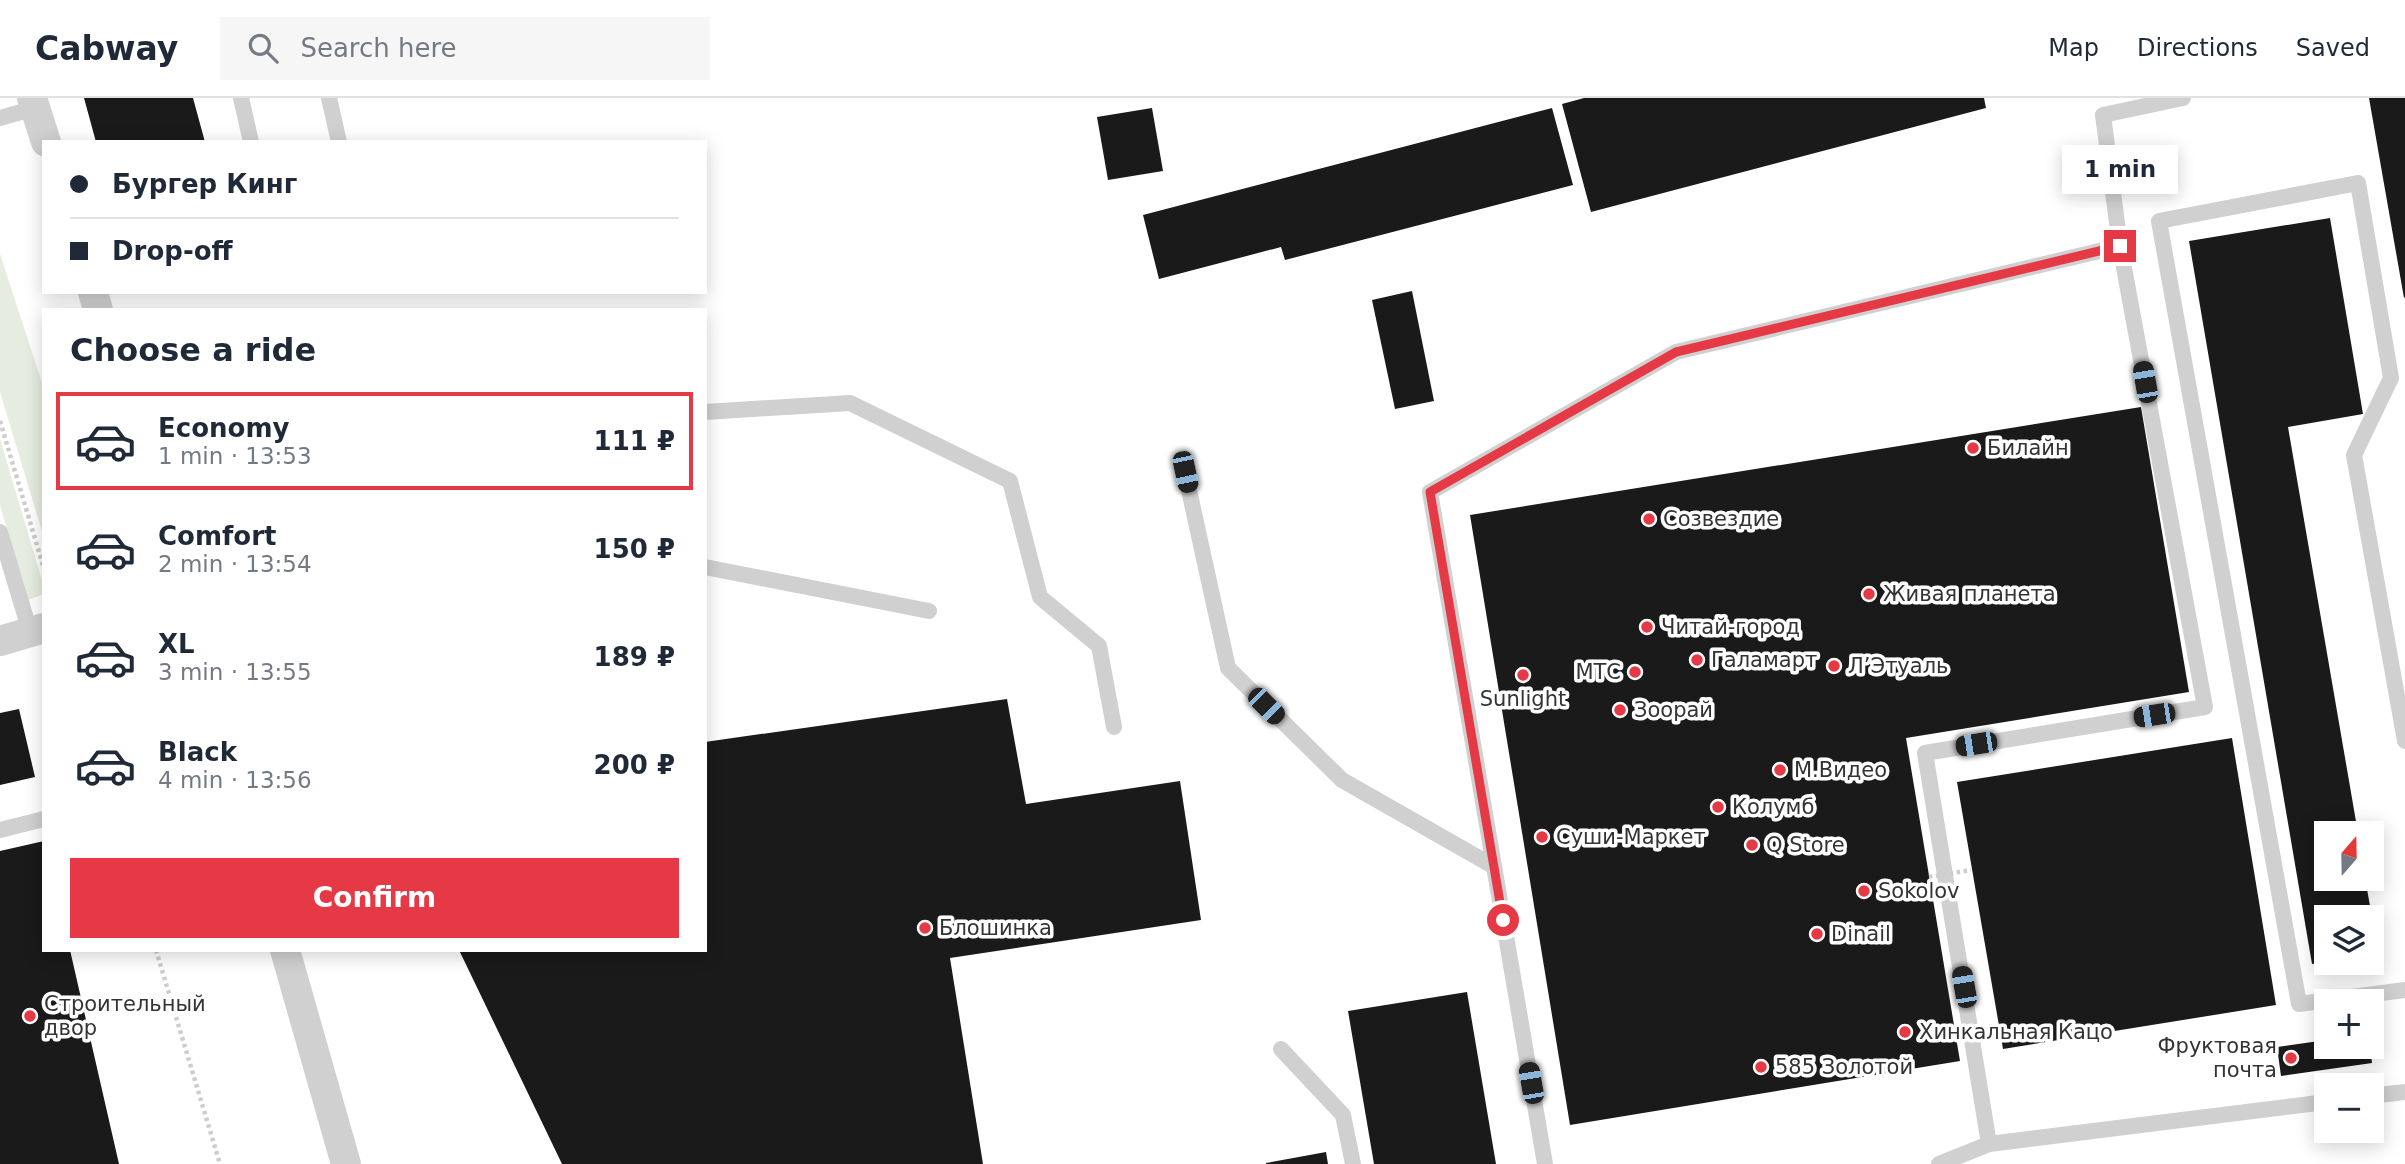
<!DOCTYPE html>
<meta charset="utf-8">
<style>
:root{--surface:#fff;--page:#f6f6f7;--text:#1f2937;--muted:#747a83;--line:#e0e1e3;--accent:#e63946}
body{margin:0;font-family:"DejaVu Sans",sans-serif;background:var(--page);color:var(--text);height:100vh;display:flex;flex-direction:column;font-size:26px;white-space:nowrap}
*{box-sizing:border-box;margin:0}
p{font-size:23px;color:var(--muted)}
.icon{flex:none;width:38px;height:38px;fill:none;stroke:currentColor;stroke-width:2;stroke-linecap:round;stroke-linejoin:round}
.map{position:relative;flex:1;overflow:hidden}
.panel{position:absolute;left:42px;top:210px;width:665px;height:644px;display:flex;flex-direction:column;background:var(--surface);border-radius:0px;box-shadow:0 4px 18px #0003}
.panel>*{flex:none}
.guide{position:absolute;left:42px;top:42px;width:665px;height:154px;border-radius:0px;box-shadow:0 4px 18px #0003;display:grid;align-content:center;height:154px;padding:0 28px;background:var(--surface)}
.needle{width:46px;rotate:20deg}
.fabs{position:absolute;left:2314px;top:723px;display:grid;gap:14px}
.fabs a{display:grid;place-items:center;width:70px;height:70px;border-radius:0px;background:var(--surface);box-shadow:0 4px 18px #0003;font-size:35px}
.end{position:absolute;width:32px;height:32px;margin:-16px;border:9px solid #e63946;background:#fff;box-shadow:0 0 0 4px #fff}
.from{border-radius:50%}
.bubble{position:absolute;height:49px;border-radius:0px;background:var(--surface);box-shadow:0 4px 18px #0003;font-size:23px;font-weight:700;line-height:49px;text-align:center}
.car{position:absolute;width:21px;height:42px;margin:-21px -10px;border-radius:9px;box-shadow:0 0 5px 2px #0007;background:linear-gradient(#222 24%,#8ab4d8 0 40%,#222 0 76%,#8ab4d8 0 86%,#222 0)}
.guide b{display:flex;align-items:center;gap:24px;height:66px;font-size:26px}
.guide b+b{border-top:2px solid var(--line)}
.guide i{width:18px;height:18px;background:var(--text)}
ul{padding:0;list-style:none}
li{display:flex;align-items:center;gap:21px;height:98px;margin:0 14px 10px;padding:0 14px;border:4px solid transparent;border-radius:0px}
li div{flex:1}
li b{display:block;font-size:26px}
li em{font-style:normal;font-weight:700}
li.active{border-color:var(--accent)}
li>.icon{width:63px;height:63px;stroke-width:1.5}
h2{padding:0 28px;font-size:32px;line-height:84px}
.cta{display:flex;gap:14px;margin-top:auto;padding:14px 28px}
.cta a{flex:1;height:80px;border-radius:0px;background:var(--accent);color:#fff;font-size:28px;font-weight:700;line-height:80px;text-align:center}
header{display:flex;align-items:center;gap:42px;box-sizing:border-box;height:98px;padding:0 35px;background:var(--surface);border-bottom:2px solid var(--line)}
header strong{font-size:33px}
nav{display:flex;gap:38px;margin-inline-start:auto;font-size:24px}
.search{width:490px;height:63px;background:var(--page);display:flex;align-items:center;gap:18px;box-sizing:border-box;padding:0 24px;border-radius:0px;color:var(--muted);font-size:26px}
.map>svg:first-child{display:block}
.green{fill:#e6ecdf}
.building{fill:#1a1a1a}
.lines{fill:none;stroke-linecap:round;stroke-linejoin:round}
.path{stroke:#cdcdcd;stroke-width:4.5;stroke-dasharray:3.5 3.5;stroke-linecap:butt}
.service{stroke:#d0d0d0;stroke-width:16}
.minor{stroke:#d0d0d0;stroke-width:30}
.path-bridge{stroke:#cdcdcd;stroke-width:4.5;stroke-dasharray:3.5 3.5;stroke-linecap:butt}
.route{stroke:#e63946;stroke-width:9}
.poi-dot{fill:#e63946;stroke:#fff;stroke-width:2.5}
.labels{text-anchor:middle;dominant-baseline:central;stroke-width:7;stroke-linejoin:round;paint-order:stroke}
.poi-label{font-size:21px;fill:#333;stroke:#fff;text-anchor:start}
</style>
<header>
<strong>Cabway</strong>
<div class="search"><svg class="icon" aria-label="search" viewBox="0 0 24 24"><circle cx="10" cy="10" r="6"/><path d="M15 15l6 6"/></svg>Search here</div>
<nav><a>Map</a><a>Directions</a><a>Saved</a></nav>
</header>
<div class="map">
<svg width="2405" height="1066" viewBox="0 0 2405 1066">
<rect width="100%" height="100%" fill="#fff"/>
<!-- green -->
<path class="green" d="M0,156L44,291V440L0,294Z
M0,341L44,489V496L28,502L0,407Z"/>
<!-- building -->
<path class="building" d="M84,0H193L205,44H96Z
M1584,0H1984L1986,10L1591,114L1562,6Z
M2369,0H2405V199L2404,200Z
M1152,10L1163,73L1108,82L1097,19Z
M1552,10L1573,87L1285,162L1281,149L1159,181L1143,117Z
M2330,120L2363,316L2288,329L2358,735H2326V780H2365L2372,819H2326V864L2312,866L2189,143Z
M1412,193L1434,303L1395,311L1372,202Z
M2141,309L2189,594L1906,640L1960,963L1570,1027L1470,417Z
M1007,601L1026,706L1180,683L1201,822L950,860L983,1066H562L459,852H705V644Z
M19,611L35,679L0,687V615Z
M2232,640L2276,907L2003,951L1957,684Z
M44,743V852H70L119,1066H0V753Z
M2371,824L2378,855L2371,856Z
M1467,894L1496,1066H1374L1348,913Z
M2326,942V948H2370L2372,965L2281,978L2277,949Z
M1326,1054L1328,1066H1266V1065Z"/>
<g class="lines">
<!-- path -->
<path class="path" d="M0,323L44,471
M156,852L220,1066"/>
<!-- service -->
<path class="service" d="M241,0L251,44
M329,0L339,44
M0,20L35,10
M2120,148L2103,17L2183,0
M705,314L850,305L1010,383L1040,499L1099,548L1114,629
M1185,374L1228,570L1342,682L1493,768
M0,434L30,534
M705,469L929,513
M2405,643L2354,357L2391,280L2358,85L2159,123L2299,906L2405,892
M0,732L44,721
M1281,951L1343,1017L1353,1066
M2371,998L2405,994
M1545,1066L1430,394L1676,254L2120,148L2205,609L1925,655L1989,1046
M1939,1066L1989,1046L2326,1004"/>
<!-- minor -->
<path class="minor" d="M32,0L46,44
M93,194L98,212
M0,543L44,530
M285,852L346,1066"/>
<!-- path-bridge -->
<path class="path-bridge" d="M1929,779L1971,772"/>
</g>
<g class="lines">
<!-- route -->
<path class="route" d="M1503,822L1430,394L1676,254L2120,148"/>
</g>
<!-- markers -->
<g class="poi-dot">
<circle cx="1973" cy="350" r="7"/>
<circle cx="1649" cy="421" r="7"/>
<circle cx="1869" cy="496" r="7"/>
<circle cx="1647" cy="529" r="7"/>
<circle cx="1697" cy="562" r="7"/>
<circle cx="1834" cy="568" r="7"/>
<circle cx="1635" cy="574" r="7"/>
<circle cx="1523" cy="577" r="7"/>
<circle cx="1620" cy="612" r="7"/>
<circle cx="1780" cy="672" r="7"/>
<circle cx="1718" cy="709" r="7"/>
<circle cx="1542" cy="739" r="7"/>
<circle cx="1752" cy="747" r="7"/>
<circle cx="1864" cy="793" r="7"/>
<circle cx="925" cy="830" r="7"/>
<circle cx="1817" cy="836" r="7"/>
<circle cx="30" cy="918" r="7"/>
<circle cx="1905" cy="934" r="7"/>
<circle cx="2291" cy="960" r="7"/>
<circle cx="1761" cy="969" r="7"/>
</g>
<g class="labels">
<!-- poi labels -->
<g class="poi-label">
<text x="1987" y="350">Билайн</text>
<text x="1663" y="421">Созвездие</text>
<text x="1883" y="496">Живая планета</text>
<text x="1661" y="529">Читай-город</text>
<text x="1711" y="562">Галамарт</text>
<text x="1848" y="568">Л’Этуаль</text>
<text x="1621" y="574" text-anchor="end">МТС</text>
<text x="1523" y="601" text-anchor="middle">Sunlight</text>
<text x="1634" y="612">Зоорай</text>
<text x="1794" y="672">М.Видео</text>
<text x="1732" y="709">Колумб</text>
<text x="1556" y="739">Суши-Маркет</text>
<text x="1766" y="747">Q Store</text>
<text x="1878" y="793">Sokolov</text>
<text x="939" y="830">Блошинка</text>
<text x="1831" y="836">Dinail</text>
<text x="44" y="906">Строительный<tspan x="44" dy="24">двор</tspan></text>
<text x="1919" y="934">Хинкальная Кацо</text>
<text x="2277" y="948" text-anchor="end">Фруктовая<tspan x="2277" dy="24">почта</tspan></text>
<text x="1775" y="969">585 Золотой</text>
</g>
</g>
</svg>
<div class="fabs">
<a><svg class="needle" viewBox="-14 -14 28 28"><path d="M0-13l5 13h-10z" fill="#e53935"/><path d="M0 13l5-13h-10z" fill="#747a83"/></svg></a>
<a><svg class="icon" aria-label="layers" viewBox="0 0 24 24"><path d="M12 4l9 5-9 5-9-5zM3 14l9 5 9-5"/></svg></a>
<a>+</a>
<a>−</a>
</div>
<i class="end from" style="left:1503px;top:822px"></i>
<i class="end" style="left:2120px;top:148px"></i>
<div class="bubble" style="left:2062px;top:47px;width:116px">1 min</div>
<i class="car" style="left:2145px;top:284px;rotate:350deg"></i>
<i class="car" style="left:1185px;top:374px;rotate:168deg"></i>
<i class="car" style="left:1266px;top:608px;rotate:135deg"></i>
<i class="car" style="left:2154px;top:617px;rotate:261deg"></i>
<i class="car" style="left:1976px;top:646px;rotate:261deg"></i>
<i class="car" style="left:1964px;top:889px;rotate:350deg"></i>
<i class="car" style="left:1531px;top:985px;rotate:350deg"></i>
<div class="guide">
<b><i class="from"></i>Бургер Кинг</b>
<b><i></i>Drop-off</b>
</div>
<section class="panel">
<h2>Choose a ride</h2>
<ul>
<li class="active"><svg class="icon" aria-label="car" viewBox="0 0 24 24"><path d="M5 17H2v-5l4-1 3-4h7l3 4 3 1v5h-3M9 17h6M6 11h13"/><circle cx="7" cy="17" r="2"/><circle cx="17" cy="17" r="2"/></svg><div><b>Economy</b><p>1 min · 13:53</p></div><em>111 ₽</em></li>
<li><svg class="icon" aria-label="car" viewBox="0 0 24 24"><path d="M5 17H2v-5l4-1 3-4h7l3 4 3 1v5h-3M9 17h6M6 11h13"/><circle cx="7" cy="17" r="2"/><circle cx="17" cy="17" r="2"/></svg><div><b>Comfort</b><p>2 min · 13:54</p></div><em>150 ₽</em></li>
<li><svg class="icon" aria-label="car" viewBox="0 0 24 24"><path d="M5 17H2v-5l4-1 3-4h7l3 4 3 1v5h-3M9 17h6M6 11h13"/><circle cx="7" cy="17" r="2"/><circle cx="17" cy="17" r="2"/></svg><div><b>XL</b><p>3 min · 13:55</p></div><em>189 ₽</em></li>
<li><svg class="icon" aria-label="car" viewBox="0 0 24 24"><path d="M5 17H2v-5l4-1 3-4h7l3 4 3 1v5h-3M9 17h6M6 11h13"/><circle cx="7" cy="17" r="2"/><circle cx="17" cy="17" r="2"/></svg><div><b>Black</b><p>4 min · 13:56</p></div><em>200 ₽</em></li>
</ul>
<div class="cta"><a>Confirm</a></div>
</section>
</div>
